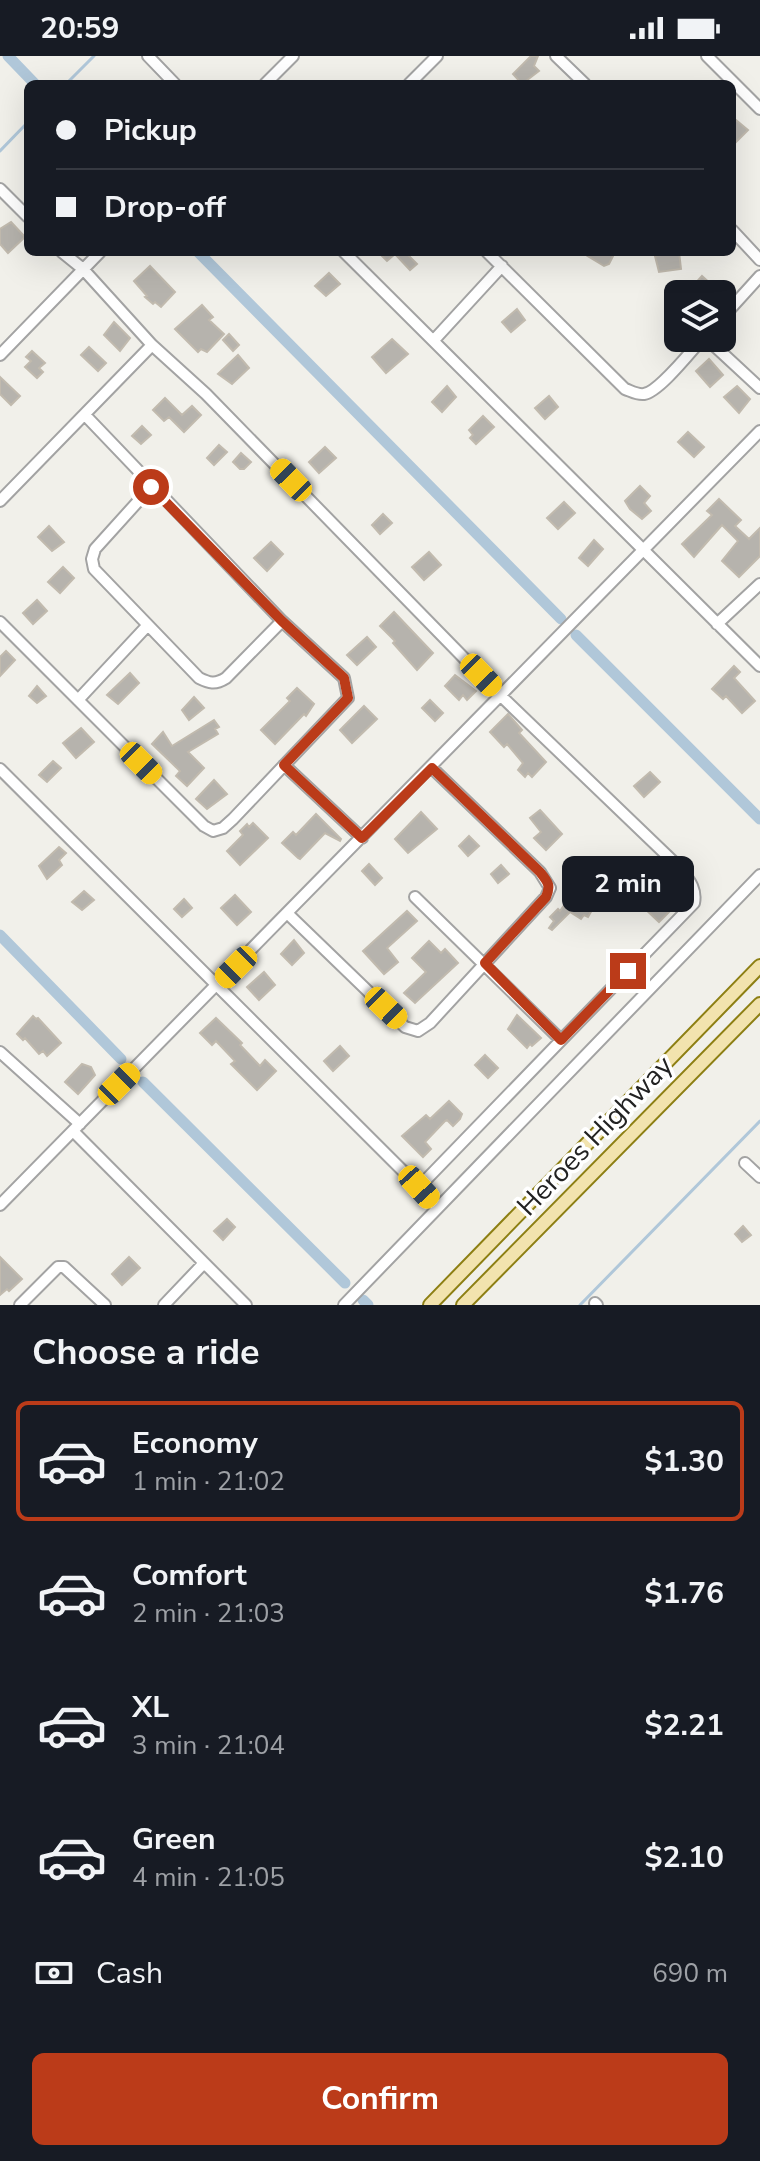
<!DOCTYPE html>
<meta charset="utf-8">
<style>
:root{--surface:#171b24;--page:#20242c;--text:#f1f3f6;--muted:#9ea1a6;--line:#363941;--accent:#bb3b19}
body{margin:0;font-family:"Nunito Sans",sans-serif;background:var(--page);color:var(--text);height:100vh;display:flex;flex-direction:column;font-size:30px;white-space:nowrap}
*{box-sizing:border-box;margin:0}
p{font-size:26px;color:var(--muted)}
.icon{flex:none;width:44px;height:44px;fill:none;stroke:currentColor;stroke-width:2;stroke-linecap:round;stroke-linejoin:round}
.map{position:relative;height:1249px;overflow:hidden}
.details{display:flex;flex-direction:column;background:var(--surface);flex:1}
.details>*{flex:none}
.banner{position:absolute;left:24px;top:24px;width:712px;height:176px;border-radius:12px;box-shadow:0 8px 32px #0002;display:grid;align-content:center;height:176px;padding:0 32px;background:var(--surface)}
.buttons{position:absolute;left:664px;top:224px;display:grid;gap:16px}
.buttons a{display:grid;place-items:center;width:72px;height:72px;border-radius:12px;background:var(--surface);box-shadow:0 8px 32px #0002;font-size:40px}
.end{position:absolute;width:36px;height:36px;margin:-18px;border:10px solid #bb3b19;background:#fff;box-shadow:0 0 0 4px #fff}
.from{border-radius:50%}
.bubble{position:absolute;height:56px;border-radius:12px;background:var(--surface);box-shadow:0 8px 32px #0002;font-size:26px;font-weight:700;line-height:56px;text-align:center}
.car{position:absolute;width:24px;height:48px;margin:-24px -12px;border-radius:10px;box-shadow:0 0 6px 2px #0007;background:linear-gradient(#f5c518 24%,#345 0 40%,#f5c518 0 76%,#345 0 86%,#f5c518 0)}
.banner b{display:flex;align-items:center;gap:28px;height:76px;font-size:30px}
.banner b+b{border-top:2px solid var(--line)}
.banner i{width:20px;height:20px;background:var(--text)}
ul{padding:0;list-style:none}
li{display:flex;align-items:center;gap:24px;height:120px;margin:0 16px 12px;padding:0 16px;border:4px solid transparent;border-radius:12px}
li div{flex:1}
li b{display:block;font-size:30px}
li em{font-style:normal;font-weight:700}
li.selected{border-color:var(--accent)}
li>.icon{width:72px;height:72px;stroke-width:1.5}
h2{padding:0 32px;font-size:36px;line-height:96px}
.pay{display:flex;align-items:center;gap:20px;height:88px;padding:0 32px;font-size:30px}
.pay p{margin-inline-start:auto}
.primary-button{display:flex;gap:16px;margin-top:auto;padding:16px 32px}
.primary-button a{flex:1;height:92px;border-radius:12px;background:var(--accent);color:#fff;font-size:32px;font-weight:700;line-height:92px;text-align:center}
.status{display:flex;justify-content:space-between;align-items:center;height:56px;padding:0 40px;background:var(--surface);direction:ltr}
.status svg{height:22px;fill:currentColor}
.map>svg:first-child{display:block}
.lines{fill:none;stroke-linecap:round;stroke-linejoin:round}
.stream{stroke:#b0c7d9;stroke-width:3}
.canal{stroke:#b0c7d9;stroke-width:11}
.building{fill:#b6b3ad;stroke:#c1baae;stroke-width:2}
.minor-casing{stroke:#a3a3a3;stroke-width:14}
.major-casing{stroke:#8d7f13;stroke-width:16}
.minor{stroke:#fff;stroke-width:10}
.major{stroke:#f2e3ae;stroke-width:12}
.route{stroke:#bb3b19;stroke-width:10}
.labels{text-anchor:middle;dominant-baseline:central;stroke-width:7;stroke-linejoin:round;paint-order:stroke}
.street-label{font-size:28px;fill:#222;stroke:#fff}
</style>
<div class="status"><b>20:59</b><svg viewBox="0 0 49 12"><path d="M0 12V9h3v3zM5 12V6h3v6zM10 12V3h3v9zM15 12V0h3v12zM26 1h20v11H26zM47 4h2v5h-2z"/></svg></div>
<div class="map">
<svg width="760" height="1249" viewBox="0 0 760 1249">
<rect width="100%" height="100%" fill="#f1f0ea"/>
<g class="lines">
<!-- stream -->
<path class="stream" d="M66,28L94,0
M0,95L28,66
M580,1249L760,1065"/>
<!-- canal -->
<path class="canal" d="M8,0L35,28
M198,196L561,563
M576,579L760,763
M0,879L121,1003
M143,1026L345,1227
M363,1244L368,1249"/>
</g>
<!-- building -->
<path class="building" d="M531,0H538L534,10L539,15L522,28L513,18Z
M736,64L748,74L732,90V68Z
M11,166L25,181L8,197L0,188V173Z
M378,196H405L417,208L410,214L395,198L387,205Z
M581,196H610L613,200L609,208L604,210Z
M679,196L681,213L659,216L655,200Z
M150,210L175,236L161,251L155,246L153,248L145,241L147,240L134,225Z
M329,217L340,228L326,240L315,230Z
M702,220L722,238H702L693,230Z
M202,249L213,261L209,264L224,278L207,296L201,293L198,296L175,273Z
M517,253L525,264L511,276L502,266Z
M114,266L130,282L120,295L104,279Z
M229,278L239,289L233,295L223,284Z
M392,283L408,298L386,317L372,301Z
M89,291L106,307L98,315L81,299Z
M32,295L45,307L39,312L43,316L37,322L25,311L31,305L26,301Z
M238,299L249,312L232,328L218,318Z
M709,303L723,319L710,331L696,315Z
M0,321L20,340L11,349L0,338Z
M447,330L456,341L442,356L432,346Z
M737,330L750,343L739,357L724,341Z
M549,340L558,351L545,363L535,352Z
M165,342L182,359L192,350L201,359L184,376L169,361L164,365L153,354Z
M483,360L494,371L476,388L470,382L473,379L469,374Z
M142,370L151,379L141,388L132,380Z
M688,376L704,391L694,401L678,386Z
M219,389L227,396L214,409L207,402Z
M325,391L336,402L319,417L309,406Z
M241,397L251,406L244,413H240L233,406Z
M640,430L650,440L644,447L651,455L642,463L630,453L625,445Z
M719,443L741,464L735,470L749,483L760,472V500L739,521L722,505L738,485L722,469L694,501L682,488L712,459L707,455Z
M564,446L575,457L558,473L547,462Z
M383,458L392,467L380,478L372,469Z
M49,470L64,486L52,495L38,481Z
M594,484L603,493L588,510L579,502Z
M271,486L283,498L267,515L254,502Z
M429,496L441,509L424,524L412,511Z
M63,511L74,522L60,537L48,526Z
M37,544L47,555L33,568L23,557Z
M394,556L433,597L417,614L393,587L395,585L380,570Z
M367,581L376,591L357,609L347,599Z
M6,595L15,604L0,620V601Z
M734,610L740,616L734,622L755,645L742,657L726,640L723,643L712,633Z
M130,617L139,627L118,648L107,639Z
M455,619L476,635L467,644L463,639L459,644L445,630Z
M37,630L46,640L37,647L29,640Z
M297,632L314,648L306,660L304,658L275,688L261,674L290,645L287,642Z
M194,641L204,652L189,664L182,654Z
M430,644L443,657L435,665L422,652Z
M364,650L377,663L352,687L340,674Z
M508,658L522,674L519,677L546,706L532,721L528,717L525,721L518,714L523,707L507,688L504,691L490,676Z
M214,664L219,671L215,673L218,678L188,696L204,712L187,730L176,720L180,715L152,688L163,676L172,690Z
M81,672L94,686L76,702L63,687Z
M53,705L61,712L47,726L39,719Z
M650,716L660,726L644,741L634,730Z
M214,724L227,738L207,753L196,743Z
M540,754L562,778L546,794L534,782L541,776L530,762Z
M421,756L437,773L408,797L395,783Z
M316,758L341,783L340,785L325,777L300,803L298,802L282,787L293,776L296,779Z
M253,767L268,782L240,809L227,795L243,779L240,775L247,768L249,771Z
M469,780L479,790L468,800L459,790Z
M59,791L66,797L59,804L62,809L47,823L39,810Z
M369,808L382,822L375,829L362,815Z
M501,809L509,818L498,827L491,818Z
M669,829L676,831L679,838L674,843L676,845L671,850L673,852L659,866L641,849L663,830Z
M84,835L94,844L82,854L72,846Z
M235,839L251,856L237,869L221,852Z
M569,842L574,845L576,842L592,854L588,861L584,859L581,863L570,856L552,874L549,872L554,865L550,861L558,853L560,855Z
M184,843L192,852L182,861L174,853Z
M407,855L417,865L387,892L398,906L384,918L363,895Z
M294,884L304,897L292,909L281,898Z
M429,885L441,897L445,893L458,907L415,947L404,937L426,916L412,902Z
M264,916L275,929L259,944L247,931Z
M517,959L541,982L532,990L530,988L527,992L508,973Z
M33,960L36,963L38,962L61,987L47,1000L43,995L39,998L25,982L23,984L17,978Z
M216,962L242,987L240,989L260,1010L265,1004L276,1015L257,1034L231,1008L235,1005L216,985L212,989L200,977Z
M340,990L349,1000L333,1015L324,1005Z
M485,999L498,1012L488,1022L475,1009Z
M82,1008L91,1011L95,1019L78,1038L65,1026Z
M449,1045L462,1058L460,1063L453,1070L447,1064L445,1065L425,1086L431,1093L423,1101L402,1080L426,1059L430,1063Z
M227,1163L235,1171L223,1184L214,1175Z
M743,1170L751,1179L742,1186L735,1178Z
M0,1201L22,1223L9,1235L7,1233L0,1239Z
M129,1201L140,1212L122,1229L112,1218Z"/>
<g class="lines">
<defs>
<path id="minor" d="M148,0L175,28
M556,0L585,28
M707,0L760,53
M265,28L293,0
M409,28L437,0
M0,133L28,161
M732,174L760,204
M344,196L760,610
M487,196L625,333C631,335 637,339 644,338C659,336 691,295 703,282
M722,262L760,220
M706,282L760,332
M434,284L502,210
M0,299L100,196
M151,431L95,493L92,503L94,513L199,622C209,627 215,629 226,622L282,565
M0,445L152,289
M0,566L204,770L213,775L223,772L233,763L348,642L344,622L282,565L85,359
M717,568L760,528
M78,644L147,570
M284,709L362,782
M0,713L419,1131L694,847C697,832 688,823 680,812L502,641L206,338L152,289L83,213L62,196
M415,841L561,984
M288,858L405,971L418,975L430,967L546,841L550,832L540,816L432,712
M0,996L80,1068
M73,1075L246,1249
M745,1107L760,1121
M419,1131L437,1152
M0,1149L760,375
M595,1247L597,1249
M20,1249L58,1211H64L105,1249
M164,1249L204,1207
M344,1249L760,819"/>
<path id="major" d="M430,1249L760,910
M463,1249L760,948"/>
</defs>
<!-- minor casing -->
<use href="#minor" class="minor-casing"/>
<!-- major casing -->
<use href="#major" class="major-casing"/>
<!-- minor -->
<use href="#minor" class="minor"/>
<!-- major -->
<use href="#major" class="major"/>
</g>
<g class="lines">
<!-- route -->
<path class="route" d="M151,431L282,565L344,622L348,642L284,709L362,782L432,712L540,816C548,826 551,829 546,841L485,907L561,984L628,915"/>
</g>
<g class="labels">
<!-- street labels -->
<g class="street-label">
<text transform="translate(595 1080) rotate(-46)">Heroes Highway</text>
</g>
</g>
</svg>
<div class="buttons">
<a><svg class="icon" aria-label="layers" viewBox="0 0 24 24"><path d="M12 4l9 5-9 5-9-5zM3 14l9 5 9-5"/></svg></a>
</div>
<i class="end from" style="left:151px;top:431px"></i>
<i class="end" style="left:628px;top:915px"></i>
<div class="bubble" style="left:562px;top:800px;width:132px">2 min</div>
<i class="car" style="left:291px;top:424px;rotate:316deg"></i>
<i class="car" style="left:481px;top:619px;rotate:136deg"></i>
<i class="car" style="left:141px;top:707px;rotate:135deg"></i>
<i class="car" style="left:236px;top:911px;rotate:225deg"></i>
<i class="car" style="left:386px;top:952px;rotate:134deg"></i>
<i class="car" style="left:119px;top:1028px;rotate:45deg"></i>
<i class="car" style="left:419px;top:1131px;rotate:138deg"></i>
<div class="banner">
<b><i class="from"></i>Pickup</b>
<b><i></i>Drop-off</b>
</div>
</div>
<section class="details">
<h2>Choose a ride</h2>
<ul>
<li class="selected"><svg class="icon" aria-label="car" viewBox="0 0 24 24"><path d="M5 17H2v-5l4-1 3-4h7l3 4 3 1v5h-3M9 17h6M6 11h13"/><circle cx="7" cy="17" r="2"/><circle cx="17" cy="17" r="2"/></svg><div><b>Economy</b><p>1 min · 21:02</p></div><em>$1.30</em></li>
<li><svg class="icon" aria-label="car" viewBox="0 0 24 24"><path d="M5 17H2v-5l4-1 3-4h7l3 4 3 1v5h-3M9 17h6M6 11h13"/><circle cx="7" cy="17" r="2"/><circle cx="17" cy="17" r="2"/></svg><div><b>Comfort</b><p>2 min · 21:03</p></div><em>$1.76</em></li>
<li><svg class="icon" aria-label="car" viewBox="0 0 24 24"><path d="M5 17H2v-5l4-1 3-4h7l3 4 3 1v5h-3M9 17h6M6 11h13"/><circle cx="7" cy="17" r="2"/><circle cx="17" cy="17" r="2"/></svg><div><b>XL</b><p>3 min · 21:04</p></div><em>$2.21</em></li>
<li><svg class="icon" aria-label="car" viewBox="0 0 24 24"><path d="M5 17H2v-5l4-1 3-4h7l3 4 3 1v5h-3M9 17h6M6 11h13"/><circle cx="7" cy="17" r="2"/><circle cx="17" cy="17" r="2"/></svg><div><b>Green</b><p>4 min · 21:05</p></div><em>$2.10</em></li>
</ul>
<div class="pay"><svg class="icon" aria-label="cash" viewBox="0 0 24 24"><path d="M3 7h18v10H3z"/><circle cx="12" cy="12" r="2"/></svg>Cash<p>690 m</p></div>
<div class="primary-button"><a>Confirm</a></div>
</section>
